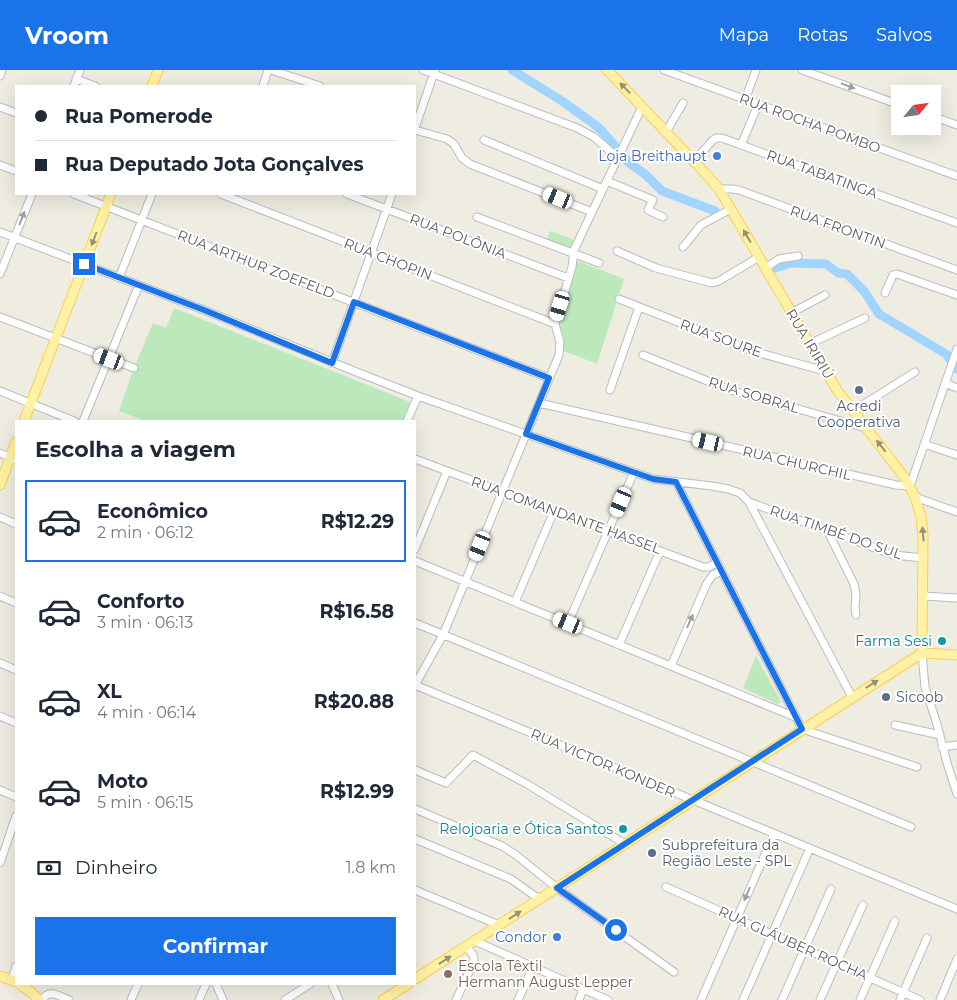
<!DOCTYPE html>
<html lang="pt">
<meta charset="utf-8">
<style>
:root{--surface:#fff;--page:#f2f2f3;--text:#1f2937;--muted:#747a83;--line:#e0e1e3;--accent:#1a73e8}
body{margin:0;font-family:Montserrat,sans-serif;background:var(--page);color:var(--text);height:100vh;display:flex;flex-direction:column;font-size:19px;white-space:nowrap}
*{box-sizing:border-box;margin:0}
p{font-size:16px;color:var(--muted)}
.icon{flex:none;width:28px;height:28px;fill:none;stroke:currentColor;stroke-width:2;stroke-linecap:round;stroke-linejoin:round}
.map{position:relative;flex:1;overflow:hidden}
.sheet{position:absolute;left:15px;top:350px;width:401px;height:565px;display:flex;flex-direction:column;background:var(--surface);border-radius:0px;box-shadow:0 5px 20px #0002}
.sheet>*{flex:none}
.top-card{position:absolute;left:15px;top:15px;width:401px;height:110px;border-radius:0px;box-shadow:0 5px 20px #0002;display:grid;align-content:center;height:110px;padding:0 20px;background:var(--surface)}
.needle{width:32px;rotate:61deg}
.fabs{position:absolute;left:891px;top:15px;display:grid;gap:10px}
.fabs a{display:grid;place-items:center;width:50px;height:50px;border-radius:0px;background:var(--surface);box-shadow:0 5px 20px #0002;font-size:25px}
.end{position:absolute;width:22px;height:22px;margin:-11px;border:6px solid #1a73e8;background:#fff;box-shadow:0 0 0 2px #fff}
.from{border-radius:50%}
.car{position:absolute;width:15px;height:30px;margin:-15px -8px;border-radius:6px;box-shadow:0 0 4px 1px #0007;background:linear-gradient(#fff 24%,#345 0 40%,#fff 0 76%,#345 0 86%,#fff 0)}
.top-card b{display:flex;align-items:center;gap:18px;height:48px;font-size:19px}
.top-card b+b{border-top:1px solid var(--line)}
.top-card i{width:12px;height:12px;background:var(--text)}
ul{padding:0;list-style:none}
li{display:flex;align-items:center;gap:15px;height:82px;margin:0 10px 8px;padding:0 10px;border:2px solid transparent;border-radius:0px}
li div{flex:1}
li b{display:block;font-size:19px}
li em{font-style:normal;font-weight:700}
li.active{border-color:var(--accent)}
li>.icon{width:45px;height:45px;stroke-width:1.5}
h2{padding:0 20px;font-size:22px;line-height:60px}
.pay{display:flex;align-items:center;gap:12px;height:55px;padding:0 20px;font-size:19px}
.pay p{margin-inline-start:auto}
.action{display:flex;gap:10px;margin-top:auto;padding:10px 20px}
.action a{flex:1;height:58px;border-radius:0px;background:var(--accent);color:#fff;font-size:20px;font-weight:700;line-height:58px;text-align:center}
header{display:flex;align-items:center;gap:30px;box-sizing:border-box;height:70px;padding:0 25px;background:var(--accent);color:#fff}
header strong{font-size:24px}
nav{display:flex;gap:28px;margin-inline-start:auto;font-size:18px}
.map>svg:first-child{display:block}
.green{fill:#bbe9bc}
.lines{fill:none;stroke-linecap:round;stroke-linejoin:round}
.river{stroke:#a1d5ff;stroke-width:9}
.minor-casing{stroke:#b9bcc2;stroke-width:9}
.major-casing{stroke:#ffcf4a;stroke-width:11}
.minor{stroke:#fff;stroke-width:7}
.major{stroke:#fff2a6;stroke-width:9}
.oneway{fill:#9c9ea2}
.oneway2{fill:#94927b}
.route{stroke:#1a73e8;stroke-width:6}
.shop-dot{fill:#3f7fe0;stroke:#fff;stroke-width:2}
.service-dot{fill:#5c6f8a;stroke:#fff;stroke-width:2}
.culture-dot{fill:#0f9aa8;stroke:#fff;stroke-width:2}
.education-dot{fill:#8d6e63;stroke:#fff;stroke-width:2}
.labels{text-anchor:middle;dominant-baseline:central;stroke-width:4;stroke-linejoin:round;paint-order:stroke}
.street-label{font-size:14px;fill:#5a5e64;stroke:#fff}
.shop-label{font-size:14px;fill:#366cbe;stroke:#fff;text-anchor:end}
.service-label{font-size:14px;fill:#4e5e75;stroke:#fff;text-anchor:start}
.culture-label{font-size:14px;fill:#0d838f;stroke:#fff;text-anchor:end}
.education-label{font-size:14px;fill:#785e54;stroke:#fff;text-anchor:start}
</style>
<header>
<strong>Vroom</strong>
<nav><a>Mapa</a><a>Rotas</a><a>Salvos</a></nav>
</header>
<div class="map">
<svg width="957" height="930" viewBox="0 0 957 930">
<rect width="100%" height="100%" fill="#efece1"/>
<!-- green -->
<path class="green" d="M550,161L574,170L571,179L547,170Z
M578,191L624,209L597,294L564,281L563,269L560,258L561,249Z
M174,238L410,332L402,351H141V349L119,341L134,298L153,253L166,258Z
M756,586L781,632L778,634L743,618Z"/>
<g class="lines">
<!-- river -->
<path class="river" d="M512,0L562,31L594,54L601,60L615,76
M623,86L628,92L646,105L662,121L715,141
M775,198L791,193L826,194L838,203L847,204L864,221L879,244L946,284L957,299"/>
<defs>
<path id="minor" d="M271,0L320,16
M423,0L577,58L594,67L618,88
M664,0L957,106
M802,0L900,35
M0,6L2,0
M76,9L95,16
M74,16L80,0
M263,16L268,0
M745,30L756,0
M0,37L16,43
M932,46L957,55
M415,58L435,0
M415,60L447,69L454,74L462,88L470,94L592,142
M666,62L683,33
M484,70L603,119
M741,75L758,35
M694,91L713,70L716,68H722L957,153
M0,95L16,101
M607,111L653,130L648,140L663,147
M719,119H732L739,120L957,200
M74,124L549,308
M221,124L555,254
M347,124L568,208
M477,147L599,193
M0,162L204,240L354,301L418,326L653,409L712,416L728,419L740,423L749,432L852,627
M683,177L701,155L731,139
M617,181L656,198L712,213L719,211L759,187
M765,198L779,189L798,186
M0,204L32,124
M119,208L152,124
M885,223L893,205L897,204L957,225
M619,229L752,281L825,301
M791,243L825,225
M0,247L134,298
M809,274L865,248
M643,285L730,320L866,358
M332,293L392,124
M945,313L957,318
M610,320L639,237
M0,321L74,351
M539,333L896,415L910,416L957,279
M853,341L915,302
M83,351L139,215
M407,351L418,326
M924,374L957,385
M0,383L16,390
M415,389L703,497H708L717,493
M676,412L802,659L917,697
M915,427L957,442
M749,432L894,485L923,488
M0,447L16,454
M827,460L854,514L856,524L855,537L856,545
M415,479L447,401
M415,491L795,647
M0,526L16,533
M923,526L957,528
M515,532L554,441
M415,553L911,757
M568,553L634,402
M619,575L660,481
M922,583L925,617L937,654L947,693L957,724
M0,593L16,600
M671,596L707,513L713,505L721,501
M415,615L443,565L559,285L560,272L555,254L572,197L574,180L642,37
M415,615L693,730L957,839
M0,646L16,653
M895,655L940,665
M942,677L957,675
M415,700L446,713L473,685L527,714L625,774
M0,720L16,727
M415,739L502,776L516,785L557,818L674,902
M415,769L511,809L539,829
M0,793L16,746
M666,817L920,930
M415,820L499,855
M475,871L608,930
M12,910L16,896
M216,914L223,930
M332,914L339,930
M42,930C49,918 59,926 69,930
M131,930L138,914
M199,930L206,914
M285,930L310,914
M456,930L474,891C474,884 471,881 465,877
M518,930L533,897
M579,930L583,919
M701,930L774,764
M743,930L810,778
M782,930L831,819
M820,930L863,835
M860,930L895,851
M900,930L927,868
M940,930L957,889"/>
<path id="major" d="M607,0L705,103L719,119L837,320L904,407L915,427L921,447L923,466L922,583
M152,16L158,0
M24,351L111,124
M0,415L16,372
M922,583L957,585
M0,906L16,912
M415,909L922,583
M20,914L31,922L39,930
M383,930L408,914"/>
</defs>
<!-- minor casing -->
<use href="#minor" class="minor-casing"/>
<!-- major casing -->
<use href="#major" class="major-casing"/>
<!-- minor -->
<use href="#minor" class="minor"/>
<!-- major -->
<use href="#major" class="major"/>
</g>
<!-- one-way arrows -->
<defs><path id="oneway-solid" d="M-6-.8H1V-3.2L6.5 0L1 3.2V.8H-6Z" transform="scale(1.25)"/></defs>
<g class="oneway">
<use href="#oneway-solid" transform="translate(848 16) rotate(20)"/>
<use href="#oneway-solid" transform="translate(22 148) rotate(-69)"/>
<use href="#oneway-solid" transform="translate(690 551) rotate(-66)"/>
<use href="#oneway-solid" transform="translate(747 824) rotate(114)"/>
</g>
<g class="oneway2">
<use href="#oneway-solid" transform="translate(625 18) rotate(-134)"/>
<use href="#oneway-solid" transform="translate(747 166) rotate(-120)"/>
<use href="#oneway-solid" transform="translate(94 169) rotate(111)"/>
<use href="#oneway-solid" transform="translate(881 376) rotate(-128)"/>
<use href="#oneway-solid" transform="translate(923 464) rotate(-95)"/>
<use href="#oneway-solid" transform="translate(872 614) rotate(-32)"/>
<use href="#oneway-solid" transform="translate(515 845) rotate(-33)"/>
<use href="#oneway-solid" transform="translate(445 890) rotate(-33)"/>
</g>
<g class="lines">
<!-- route -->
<path class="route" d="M84,194L204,240L332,293L354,232L549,308L526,364L653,409L676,412L802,659L557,818L616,860"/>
</g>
<!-- markers -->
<g class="shop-dot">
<circle cx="717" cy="86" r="5"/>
<circle cx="557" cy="867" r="5"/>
</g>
<g class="service-dot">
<circle cx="859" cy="320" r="5"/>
<circle cx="886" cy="627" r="5"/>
<circle cx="652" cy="783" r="5"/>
</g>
<g class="culture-dot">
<circle cx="942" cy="571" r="5"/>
<circle cx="623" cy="759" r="5"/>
</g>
<circle class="education-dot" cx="448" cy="904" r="5"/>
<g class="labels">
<!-- street labels -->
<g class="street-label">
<text transform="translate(810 53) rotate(20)">RUA ROCHA POMBO</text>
<text transform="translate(822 104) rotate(20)">RUA TABATINGA</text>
<text transform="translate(838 157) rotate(20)">RUA FRONTIN</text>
<text transform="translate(458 166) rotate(21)">RUA POLÔNIA</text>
<text transform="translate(388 189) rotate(21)">RUA CHOPIN</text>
<text transform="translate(256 194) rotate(21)">RUA ARTHUR ZOEFELD</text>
<text transform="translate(721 268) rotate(20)">RUA SOURE</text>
<text transform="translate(810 274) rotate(59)">RUA IRIRIÚ</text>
<text transform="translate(754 325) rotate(17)">RUA SOBRAL</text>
<text transform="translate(797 393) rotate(13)">RUA CHURCHIL</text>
<text transform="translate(566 445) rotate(20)">RUA COMANDANTE HASSEL</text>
<text transform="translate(836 462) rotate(19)">RUA TIMBÉ DO SUL</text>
<text transform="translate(603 693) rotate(23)">RUA VICTOR KONDER</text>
<text transform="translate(793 873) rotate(24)">RUA GLÁUBER ROCHA</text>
</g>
<!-- shop labels -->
<g class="shop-label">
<text x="707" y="86">Loja Breithaupt</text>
<text x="547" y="867">Condor</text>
</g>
<!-- service labels -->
<g class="service-label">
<text x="859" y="336" text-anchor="middle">Acredi<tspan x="859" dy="16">Cooperativa</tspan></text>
<text x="896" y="627">Sicoob</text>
<text x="662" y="775">Subprefeitura da<tspan x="662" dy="16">Região Leste - SPL</tspan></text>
</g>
<!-- culture labels -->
<g class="culture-label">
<text x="932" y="571">Farma Sesi</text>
<text x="613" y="759">Relojoaria e Ótica Santos</text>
</g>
<!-- education labels -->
<g class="education-label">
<text x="458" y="896">Escola Têxtil<tspan x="458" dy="16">Hermann August Lepper</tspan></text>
</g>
</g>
</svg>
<div class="fabs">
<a><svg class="needle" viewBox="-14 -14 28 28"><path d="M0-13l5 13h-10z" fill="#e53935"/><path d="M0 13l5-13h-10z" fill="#747a83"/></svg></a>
</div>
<i class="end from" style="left:616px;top:860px"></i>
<i class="end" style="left:84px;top:194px"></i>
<i class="car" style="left:558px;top:128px;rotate:292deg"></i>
<i class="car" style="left:560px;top:236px;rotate:197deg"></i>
<i class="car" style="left:109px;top:289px;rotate:291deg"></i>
<i class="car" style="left:708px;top:372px;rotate:283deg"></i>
<i class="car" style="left:621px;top:432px;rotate:203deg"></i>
<i class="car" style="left:480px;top:476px;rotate:202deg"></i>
<i class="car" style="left:568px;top:553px;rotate:292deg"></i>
<div class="top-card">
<b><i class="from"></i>Rua Pomerode</b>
<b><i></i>Rua Deputado Jota Gonçalves</b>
</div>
<section class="sheet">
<h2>Escolha a viagem</h2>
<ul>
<li class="active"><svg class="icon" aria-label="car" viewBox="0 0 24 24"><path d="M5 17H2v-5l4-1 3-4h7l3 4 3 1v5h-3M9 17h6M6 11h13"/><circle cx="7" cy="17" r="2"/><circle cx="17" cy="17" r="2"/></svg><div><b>Econômico</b><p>2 min · 06:12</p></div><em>R$12.29</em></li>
<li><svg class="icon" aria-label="car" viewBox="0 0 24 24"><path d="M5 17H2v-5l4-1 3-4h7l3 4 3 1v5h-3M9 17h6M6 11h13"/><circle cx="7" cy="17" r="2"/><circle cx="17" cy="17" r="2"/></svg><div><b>Conforto</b><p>3 min · 06:13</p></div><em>R$16.58</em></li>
<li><svg class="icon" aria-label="car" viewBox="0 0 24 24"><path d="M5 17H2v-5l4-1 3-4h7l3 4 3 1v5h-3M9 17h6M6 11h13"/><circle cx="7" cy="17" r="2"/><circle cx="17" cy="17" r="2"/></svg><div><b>XL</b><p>4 min · 06:14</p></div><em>R$20.88</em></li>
<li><svg class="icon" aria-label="car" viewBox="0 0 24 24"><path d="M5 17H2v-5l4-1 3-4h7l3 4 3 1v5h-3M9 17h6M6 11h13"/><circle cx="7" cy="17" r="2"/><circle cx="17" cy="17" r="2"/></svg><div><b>Moto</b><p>5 min · 06:15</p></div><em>R$12.99</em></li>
</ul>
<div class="pay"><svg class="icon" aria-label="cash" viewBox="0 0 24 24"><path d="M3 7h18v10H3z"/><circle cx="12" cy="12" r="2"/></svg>Dinheiro<p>1.8 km</p></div>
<div class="action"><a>Confirmar</a></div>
</section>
</div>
